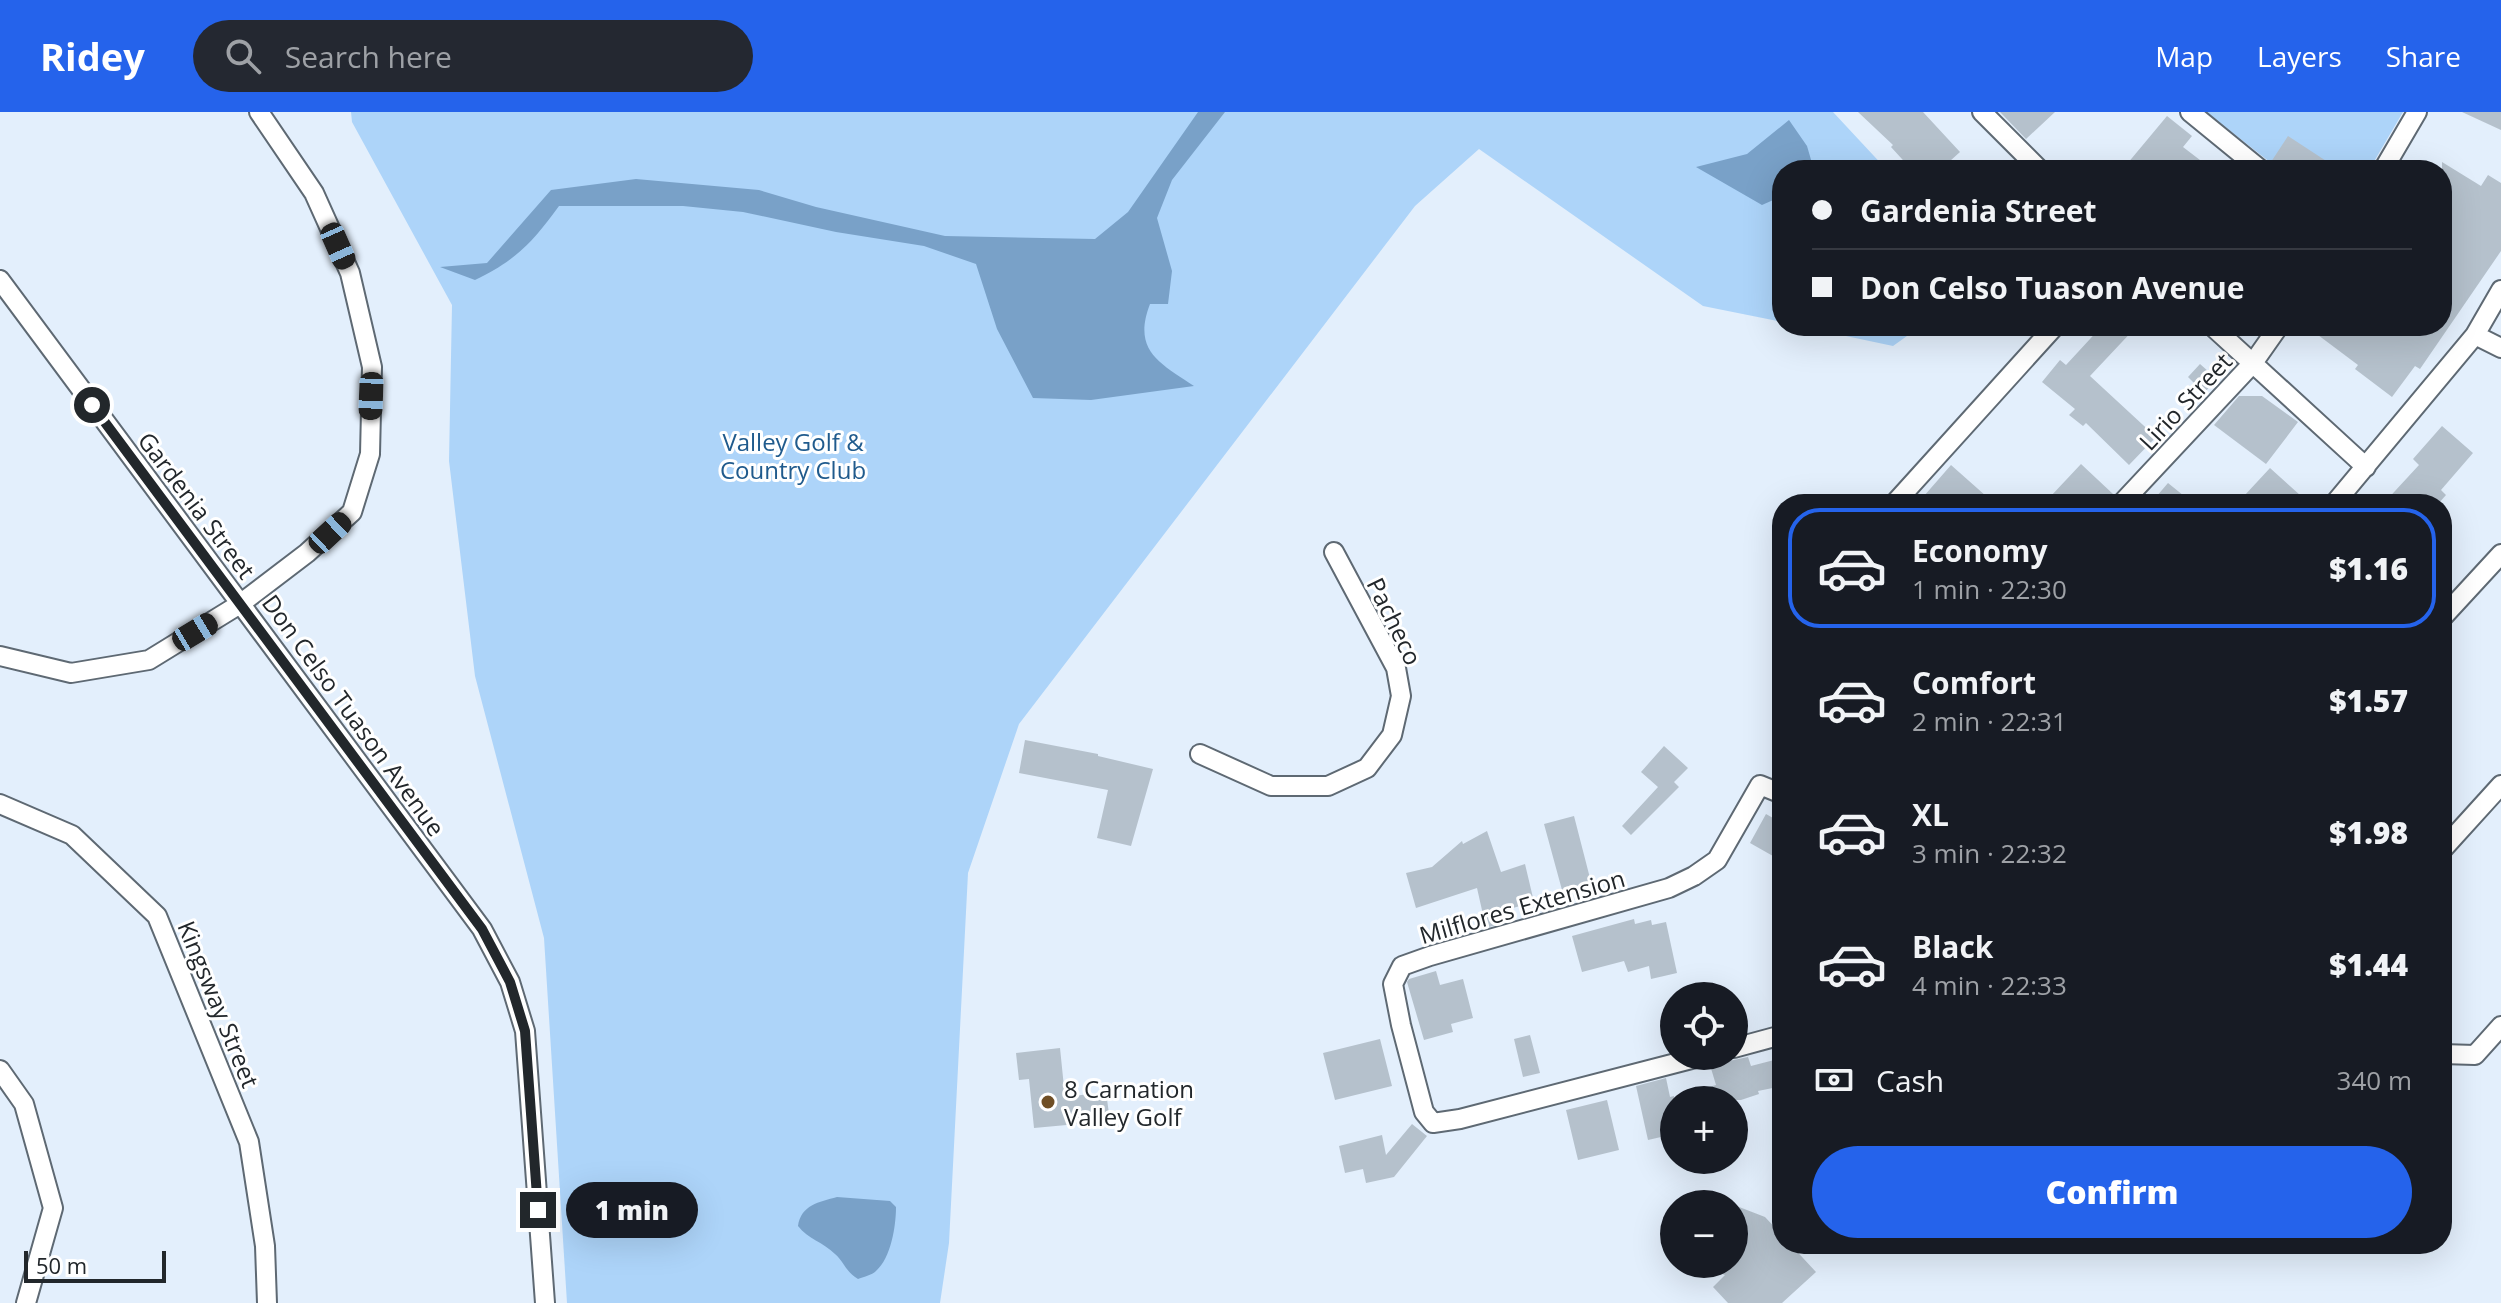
<!DOCTYPE html>
<meta charset="utf-8">
<style>
:root{--surface:#171b24;--page:#242831;--text:#f1f3f6;--muted:#9ea1a6;--line:#363941;--accent:#2563eb}
body{margin:0;font-family:"Open Sans",sans-serif;background:var(--page);color:var(--text);height:100vh;display:flex;flex-direction:column;font-size:30px;white-space:nowrap}
*{box-sizing:border-box;margin:0}
p{font-size:26px;color:var(--muted)}
.icon{flex:none;width:44px;height:44px;fill:none;stroke:currentColor;stroke-width:2;stroke-linecap:round;stroke-linejoin:round}
.map{position:relative;flex:1;overflow:hidden}
.sheet{position:absolute;left:1772px;top:382px;width:680px;height:760px;display:flex;flex-direction:column;background:var(--surface);border-radius:32px;box-shadow:0 8px 32px #0002}
.sheet>*{flex:none}
.hud{position:absolute;left:1772px;top:48px;width:680px;height:176px;border-radius:32px;box-shadow:0 8px 32px #0002;display:grid;align-content:center;height:176px;padding:0 40px;background:var(--surface)}
.buttons{position:absolute;left:1660px;top:870px;display:grid;gap:16px}
.buttons a{display:grid;place-items:center;width:88px;height:88px;border-radius:50%;background:var(--surface);box-shadow:0 8px 32px #0002;font-size:40px}
.scale{position:absolute;left:24px;bottom:20px;width:142px;box-sizing:border-box;padding-left:8px;border:4px solid #22272b;border-top:0;font-size:22px;line-height:28px;white-space:nowrap;color:#22272b;-webkit-text-stroke:6px #fff;paint-order:stroke}
.end{position:absolute;width:36px;height:36px;margin:-18px;border:10px solid #22272b;background:#fff;box-shadow:0 0 0 4px #fff}
.from{border-radius:50%}
.bubble{position:absolute;height:56px;border-radius:28px;background:var(--surface);box-shadow:0 8px 32px #0002;font-size:26px;font-weight:800;line-height:56px;text-align:center}
.car{position:absolute;width:24px;height:48px;margin:-24px -12px;border-radius:10px;box-shadow:0 0 6px 2px #0007;background:linear-gradient(#222 24%,#8ab4d8 0 40%,#222 0 76%,#8ab4d8 0 86%,#222 0)}
.hud b{display:flex;align-items:center;gap:28px;height:76px;font-size:30px}
.hud b+b{border-top:2px solid var(--line)}
.hud i{width:20px;height:20px;background:var(--text)}
ul{padding:14px 0 0;list-style:none}
li{display:flex;align-items:center;gap:24px;height:120px;margin:0 16px 12px;padding:0 24px;border:4px solid transparent;border-radius:32px}
li div{flex:1}
li b{display:block;font-size:30px}
li em{font-style:normal;font-weight:800}
li.on{border-color:var(--accent)}
li>.icon{width:72px;height:72px;stroke-width:1.5}
.pay{display:flex;align-items:center;gap:20px;height:88px;padding:0 40px;font-size:30px}
.pay p{margin-inline-start:auto}
.primary-button{display:flex;gap:16px;margin-top:auto;padding:16px 40px}
.primary-button a{flex:1;height:92px;border-radius:48px;background:var(--accent);color:#fff;font-size:32px;font-weight:800;line-height:92px;text-align:center}
header{display:flex;align-items:center;gap:48px;box-sizing:border-box;height:112px;padding:0 40px;background:var(--accent);color:#fff}
header strong{font-size:38px}
nav{display:flex;gap:44px;margin-inline-start:auto;font-size:28px}
.search{width:560px;height:72px;background:var(--page);display:flex;align-items:center;gap:20px;box-sizing:border-box;padding:0 28px;border-radius:44px;color:var(--muted);font-size:30px}
.map>svg:first-child{display:block}
.green{fill:#add4f9}
.water{fill:#79a1c8}
.building{fill:#b5c1cc}
.lines{fill:none;stroke-linecap:round;stroke-linejoin:round}
.minor-casing{stroke:#5e6973;stroke-width:22}
.minor{stroke:#fff;stroke-width:18}
.route{stroke:#22272b;stroke-width:10}
.poi-dot{fill:#6f4e25;stroke:#fff;stroke-width:3}
.labels{text-anchor:middle;dominant-baseline:central;stroke-width:6;stroke-linejoin:round;paint-order:stroke}
.street-label{font-size:24px;fill:#22272b;stroke:#fff}
.park-label{font-size:24px;fill:#205b8d;stroke:#fff}
.poi-label{font-size:24px;fill:#22272b;stroke:#fff;text-anchor:start}
</style>
<header>
<strong>Ridey</strong>
<div class="search"><svg class="icon" aria-label="search" viewBox="0 0 24 24"><circle cx="10" cy="10" r="6"/><path d="M15 15l6 6"/></svg>Search here</div>
<nav><a>Map</a><a>Layers</a><a>Share</a></nav>
</header>
<div class="map">
<svg width="2501" height="1191" viewBox="0 0 2501 1191">
<rect width="100%" height="100%" fill="#e3effc"/>
<!-- green -->
<path class="green" d="M351,0H1833L1887,58H1782V210L1703,194L1479,37L1415,94L1019,612L968,761L949,1131L940,1191H567L544,826L475,564L449,349L452,193L352,10Z
M2206,0H2403L2369,58H2280Z
M1799,214H1921L1893,234Z"/>
<!-- water -->
<path class="water" d="M1198,0H1225L1172,68L1157,106L1172,159L1168,192H1150C1132,239 1160,251 1194,274L1091,288L1033,286L997,217L976,152L924,134L836,120L743,100L683,94H559C533,130 515,149 475,168L440,155L487,151L551,78L636,67L759,78L816,95L945,124L1095,127L1128,100Z
M1789,8L1807,34L1814,58H1782V84L1762,93L1696,55L1747,42Z
M837,1085L890,1089L896,1095C896,1114 891,1146 876,1159C872,1163 863,1165 858,1167C845,1159 845,1151 835,1142C823,1130 808,1127 798,1114C801,1093 819,1090 837,1085Z"/>
<!-- building -->
<path class="building" d="M1858,0H1923L1960,40L1940,58H1912L1891,35L1893,33Z
M2000,0H2055L2026,27Z
M2462,0H2501V18Z
M2167,4L2192,24L2183,35L2213,58H2122Z
M2288,24L2340,58H2283L2271,50Z
M2442,50L2481,74L2488,63L2501,71V139L2420,257L2415,254L2392,285L2355,257L2358,253L2306,214H2442V144L2451,129L2442,124V118L2450,105L2442,99Z
M2102,214H2137L2090,264L2156,325L2129,353L2086,311L2083,314L2069,303L2075,297L2042,270L2060,248L2066,253Z
M2200,252L2217,267L2204,281L2188,265Z
M2239,284H2262L2298,310L2266,352L2214,313Z
M2442,314L2473,341L2441,378L2446,383L2438,392H2383L2419,353L2413,347Z
M2081,352L2113,382L2103,392H2058L2050,385Z
M1951,353L1995,392H1933L1924,384Z
M2270,356L2310,392H2254L2244,384Z
M2168,371L2194,392H2150Z
M1025,628L1098,642V644L1153,657L1131,734L1097,726L1108,678L1019,661Z
M1664,634L1688,656L1674,670L1679,675L1631,723L1622,714L1658,675L1641,660Z
M1766,702L1782,711V749L1750,731Z
M1574,704L1591,770L1562,778L1544,712Z
M1487,719L1501,760L1525,752L1534,790L1506,798L1508,809L1486,816L1477,776L1416,796L1406,761L1432,755L1462,729L1463,732Z
M1634,807L1635,812L1651,808L1652,813L1666,810L1677,861L1651,867L1649,854L1628,860L1624,849L1582,860L1572,824Z
M1436,859L1440,873L1463,867L1473,906L1451,912L1453,920L1424,928L1407,870L1409,867Z
M1530,923L1540,961L1523,965L1514,927Z
M1380,927L1392,974L1335,988L1323,941Z
M1060,936L1065,985L1106,980L1110,1009L1034,1016L1029,967L1019,968L1016,941Z
M1748,945L1751,954L1782,946V974L1758,979L1759,982L1741,988H1681L1680,983L1716,973L1710,953Z
M1666,966L1670,985L1674,984V1022L1648,1028L1636,974Z
M1607,988L1619,1038L1578,1048L1566,998Z
M1412,1012L1427,1024L1394,1065L1366,1071L1363,1057L1345,1061L1339,1034L1382,1023L1386,1043Z
M1734,1093L1765,1105L1782,1123V1132H1790L1816,1160L1782,1191H1728L1713,1175L1725,1163L1699,1153L1734,1152Z"/>
<g class="lines">
<defs>
<path id="minor" d="M1982,0L2040,58
M2190,0L2261,58
M2383,58L2417,0
M0,168L482,817L510,870L525,919L545,1191
M2212,214L2366,355
M2475,223L2501,236
M1894,392L2055,214
M2121,392L2253,251L2279,214
M2334,392L2475,223L2501,178
M2442,506L2501,442
M0,544L71,561L149,548L240,492L307,441L352,400L370,342L372,255L350,161L314,81L259,0
M1200,642L1271,674H1328L1367,656L1392,623L1401,584L1396,556L1334,440
M0,692L72,723L157,804L249,1030L265,1134L267,1191
M2442,738L2501,673
M1734,936L1782,923
M2442,942L2475,943L2501,914
M1703,944L1460,1007L1433,1011L1424,1000L1401,913L1393,872L1402,854L1430,844L1669,776L1694,764L1717,748L1760,673L1782,682
M0,958L24,992L53,1096L26,1191"/>
</defs>
<!-- minor casing -->
<use href="#minor" class="minor-casing"/>
<!-- minor -->
<use href="#minor" class="minor"/>
</g>
<g class="lines">
<!-- route -->
<path class="route" d="M92,293L482,817L510,870L525,919L538,1098"/>
</g>
<!-- markers -->
<circle class="poi-dot" cx="1048" cy="990" r="8"/>
<g class="labels">
<!-- street labels -->
<g class="street-label">
<text transform="translate(2185 289) rotate(-47)">Lirio Street</text>
<text transform="translate(197 393) rotate(53)">Gardenia Street</text>
<text transform="translate(1395 509) rotate(64)">Pacheco</text>
<text transform="translate(354 603) rotate(54)">Don Celso Tuason Avenue</text>
<text transform="translate(1522 794) rotate(-16)">Milflores Extension</text>
<text transform="translate(219 892) rotate(68)">Kingsway Street</text>
</g>
<!-- park labels -->
<g class="park-label">
<text x="793" y="329">Valley Golf &amp;<tspan x="793" dy="28">Country Club</tspan></text>
</g>
<!-- poi labels -->
<g class="poi-label">
<text x="1064" y="976">8 Carnation<tspan x="1064" dy="28">Valley Golf</tspan></text>
</g>
</g>
</svg>
<div class="buttons">
<a><svg class="icon" aria-label="locate" viewBox="0 0 24 24"><circle cx="12" cy="12" r="6"/><path d="M12 2v4M12 18v4M2 12h4M18 12h4"/></svg></a>
<a>+</a>
<a>−</a>
</div>
<div class="scale">50 m</div>
<i class="end from" style="left:92px;top:293px"></i>
<i class="end" style="left:538px;top:1098px"></i>
<div class="bubble" style="left:566px;top:1070px;width:132px">1 min</div>
<i class="car" style="left:338px;top:134px;rotate:156deg"></i>
<i class="car" style="left:371px;top:284px;rotate:182deg"></i>
<i class="car" style="left:330px;top:421px;rotate:47deg"></i>
<i class="car" style="left:195px;top:520px;rotate:59deg"></i>
<div class="hud">
<b><i class="from"></i>Gardenia Street</b>
<b><i></i>Don Celso Tuason Avenue</b>
</div>
<section class="sheet">
<ul>
<li class="on"><svg class="icon" aria-label="car" viewBox="0 0 24 24"><path d="M5 17H2v-5l4-1 3-4h7l3 4 3 1v5h-3M9 17h6M6 11h13"/><circle cx="7" cy="17" r="2"/><circle cx="17" cy="17" r="2"/></svg><div><b>Economy</b><p>1 min · 22:30</p></div><em>$1.16</em></li>
<li><svg class="icon" aria-label="car" viewBox="0 0 24 24"><path d="M5 17H2v-5l4-1 3-4h7l3 4 3 1v5h-3M9 17h6M6 11h13"/><circle cx="7" cy="17" r="2"/><circle cx="17" cy="17" r="2"/></svg><div><b>Comfort</b><p>2 min · 22:31</p></div><em>$1.57</em></li>
<li><svg class="icon" aria-label="car" viewBox="0 0 24 24"><path d="M5 17H2v-5l4-1 3-4h7l3 4 3 1v5h-3M9 17h6M6 11h13"/><circle cx="7" cy="17" r="2"/><circle cx="17" cy="17" r="2"/></svg><div><b>XL</b><p>3 min · 22:32</p></div><em>$1.98</em></li>
<li><svg class="icon" aria-label="car" viewBox="0 0 24 24"><path d="M5 17H2v-5l4-1 3-4h7l3 4 3 1v5h-3M9 17h6M6 11h13"/><circle cx="7" cy="17" r="2"/><circle cx="17" cy="17" r="2"/></svg><div><b>Black</b><p>4 min · 22:33</p></div><em>$1.44</em></li>
</ul>
<div class="pay"><svg class="icon" aria-label="cash" viewBox="0 0 24 24"><path d="M3 7h18v10H3z"/><circle cx="12" cy="12" r="2"/></svg>Cash<p>340 m</p></div>
<div class="primary-button"><a>Confirm</a></div>
</section>
</div>
